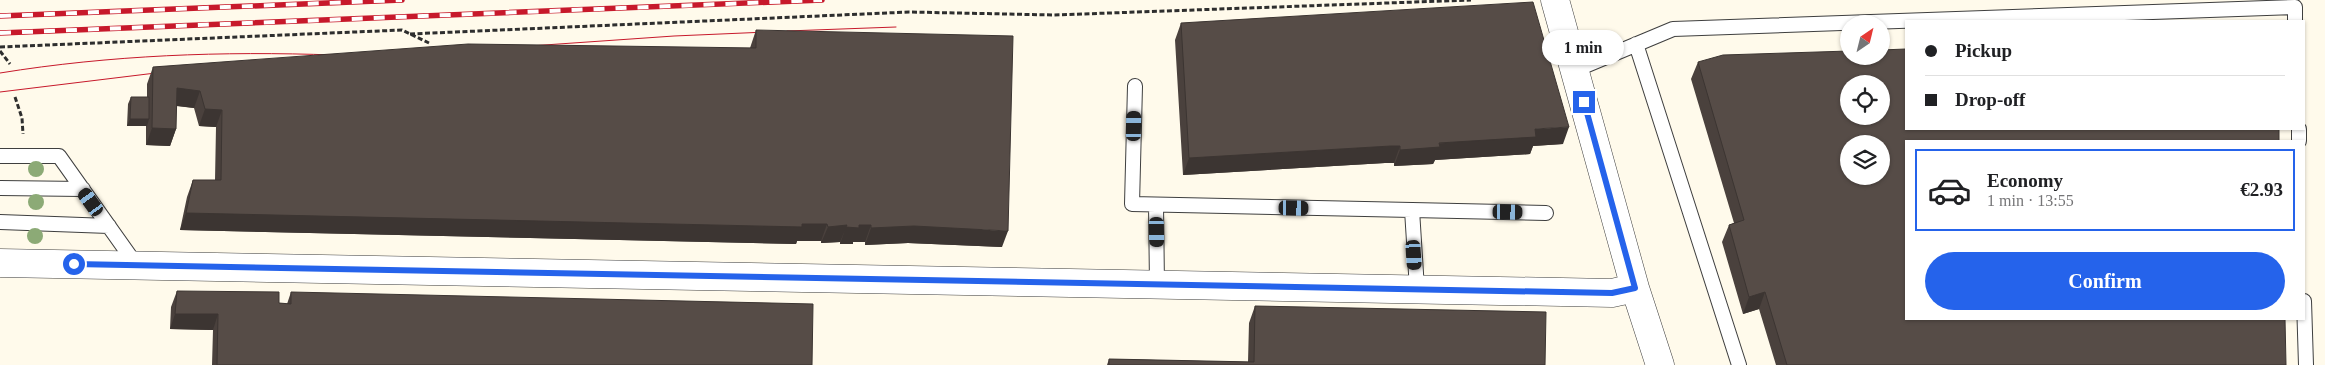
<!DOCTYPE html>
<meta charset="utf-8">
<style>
:root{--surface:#fff;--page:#f2f2f2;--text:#202124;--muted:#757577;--line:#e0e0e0;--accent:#2563eb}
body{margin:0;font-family:Georgia,serif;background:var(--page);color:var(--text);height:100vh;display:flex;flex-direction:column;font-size:19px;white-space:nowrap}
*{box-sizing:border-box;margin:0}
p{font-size:16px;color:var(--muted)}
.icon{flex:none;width:28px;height:28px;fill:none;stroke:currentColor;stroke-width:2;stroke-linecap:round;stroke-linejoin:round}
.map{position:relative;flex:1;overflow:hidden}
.side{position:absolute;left:1905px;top:140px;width:400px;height:180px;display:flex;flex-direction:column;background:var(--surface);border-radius:0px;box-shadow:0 1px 4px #0004}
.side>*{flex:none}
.hud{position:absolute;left:1905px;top:20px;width:400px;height:110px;border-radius:0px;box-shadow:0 1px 4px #0004;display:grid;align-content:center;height:110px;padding:0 20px;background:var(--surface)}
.needle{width:32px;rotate:35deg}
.fabs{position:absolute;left:1840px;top:15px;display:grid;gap:10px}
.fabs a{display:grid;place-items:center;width:50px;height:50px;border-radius:50%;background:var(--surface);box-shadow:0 1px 4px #0004;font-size:25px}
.end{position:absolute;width:22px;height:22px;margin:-11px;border:6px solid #2563eb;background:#fff;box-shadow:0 0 0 2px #fff}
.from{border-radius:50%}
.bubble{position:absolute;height:35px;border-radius:18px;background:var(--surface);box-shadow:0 1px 4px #0004;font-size:16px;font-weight:700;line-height:35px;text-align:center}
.car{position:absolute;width:15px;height:30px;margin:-15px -8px;border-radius:6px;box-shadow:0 0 4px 1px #0007;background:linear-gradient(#222 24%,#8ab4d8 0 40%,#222 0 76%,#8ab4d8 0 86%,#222 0)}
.hud b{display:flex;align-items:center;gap:18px;height:48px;font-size:19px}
.hud b+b{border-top:1px solid var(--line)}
.hud i{width:12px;height:12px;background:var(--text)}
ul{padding:9px 0 0;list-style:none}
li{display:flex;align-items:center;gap:15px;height:82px;margin:0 10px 8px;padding:0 10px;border:2px solid transparent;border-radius:0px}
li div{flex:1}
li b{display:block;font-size:19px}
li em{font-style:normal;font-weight:700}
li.selected{border-color:var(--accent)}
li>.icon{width:45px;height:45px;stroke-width:1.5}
.button{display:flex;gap:10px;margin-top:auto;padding:10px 20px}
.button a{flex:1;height:58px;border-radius:30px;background:var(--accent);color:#fff;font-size:20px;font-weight:700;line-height:58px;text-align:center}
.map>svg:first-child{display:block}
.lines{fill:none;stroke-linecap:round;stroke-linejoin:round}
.lane-casing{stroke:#3f3f3f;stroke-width:16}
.street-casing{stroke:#3f3f3f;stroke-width:29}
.path{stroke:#2e2e2e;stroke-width:3;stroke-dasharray:5 2.5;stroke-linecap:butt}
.lane{stroke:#fff;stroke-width:14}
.street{stroke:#fff;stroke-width:28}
.tram{stroke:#c7192b;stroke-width:1}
.rail-casing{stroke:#c7192b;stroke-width:5.5}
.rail{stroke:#fff;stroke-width:4;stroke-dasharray:11;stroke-linecap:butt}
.tree{fill:#8caa76}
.wall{fill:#4a413d}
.shaded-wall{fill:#3c3532}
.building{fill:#564c47;stroke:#3c3532;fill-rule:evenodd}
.route{stroke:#2563eb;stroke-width:6}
</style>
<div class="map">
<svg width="2325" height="365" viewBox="0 0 2325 365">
<rect width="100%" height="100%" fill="#fffaeb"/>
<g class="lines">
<defs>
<path id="lane" d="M1636,44L1739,365
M1575,70L1673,29L2295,7V21
M1135,86L1132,204L1412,210L1417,289
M2299,129V141
M0,156H59L137,266
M0,188L83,189
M1156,205L1157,285
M1412,210L1546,213
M0,222L109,226
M2304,301L2306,365"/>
<path id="street" d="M1555,0L1635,288L1660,365
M0,263L1612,293L1635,288"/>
</defs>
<!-- lane casing -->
<use href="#lane" class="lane-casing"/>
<!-- street casing -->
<use href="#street" class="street-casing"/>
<!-- path -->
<path class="path" d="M410,34L909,12L1054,15L1471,0
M0,47L402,30L429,43
M0,51L10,64
M15,97L22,118L23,134"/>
<!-- lane -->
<use href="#lane" class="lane"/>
<!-- street -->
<use href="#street" class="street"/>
<!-- tram -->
<path class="tram" d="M787,31L896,27
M530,46L674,36L767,32
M0,73C111,55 222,51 334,55
M0,92L164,72"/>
<defs>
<path id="rail" d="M0,16L402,0
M0,33L822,0"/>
</defs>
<!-- rail casing -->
<use href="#rail" class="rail-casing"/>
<!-- rail -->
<use href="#rail" class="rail"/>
</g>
<!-- trees -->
<g class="tree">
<circle cx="36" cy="169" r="8"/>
<circle cx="36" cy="202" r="8"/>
<circle cx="35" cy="236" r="8"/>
</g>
<!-- wall -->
<path class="wall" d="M1181,23L1563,144L1533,146L1530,154L1435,160L1433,164L1394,166V163H1385L1183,175L1175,40Z
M756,30L1002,247L908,243L865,245V242H853V244H840V242L821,243V241H797L796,244L180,230L187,197L193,180H215L216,127L199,126L194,108L176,106V129L170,146L146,145V126H127L128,104L131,97H147V84L153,67L750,48Z
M1698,62L2286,365H1776L1759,309L1743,314L1722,242L1729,225L1734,223L1691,79Z
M177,291L279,303L287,304L291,292L812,365H212L213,330L170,329L171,307Z
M1255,306L1545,365H1107L1109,359L1248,362L1249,323Z"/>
<!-- shaded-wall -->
<path class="shaded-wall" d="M177,88L200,91L194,108L171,105Z
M205,109L222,110L216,127L199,126Z
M130,119H149L147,126H127Z
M1569,127L1563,144L1533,146L1530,154L1435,160L1433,164L1394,166L1400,150L1535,129Z
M152,128L176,129L170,146L146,145Z
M1391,146H1400L1394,163H1385L1183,175L1189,158Z
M186,213L802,224H827L821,241H797L796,244L180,230Z
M847,225L840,242L821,243L828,227Z
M859,225H871L865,242H853V244H840L846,227Z
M914,226L1008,231L1002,247L908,243L865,245L871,228Z
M1765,292L1759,309L1743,314L1749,297Z
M175,314H218L213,330L170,329Z"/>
<!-- building -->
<path class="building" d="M1533,2L1569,127L1535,129L1536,137L1439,143L1440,147L1400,150V146H1391L1189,158L1181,23Z
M756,30L1013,36L1008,231L914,226L871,228V225H859V228L846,227L847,225L828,227L827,224H802V227L186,213L193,180H221L222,110L205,109L200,91L177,88L176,129L152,128L153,67L468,44L756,48Z
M1906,49V129H2279V141H1906V319H2285L2286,365H1787L1765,292L1749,297L1729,225L1744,220L1698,62L1723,55L1849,51V56H1881V50ZM1849,84H1881V116H1849ZM1849,144H1881V176H1849Z
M131,97H149V119H130Z
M177,291L279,292V303L291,304V292L813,304L812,365H217L218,314H175Z
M1255,306L1546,312L1545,365H1109V359L1254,362Z"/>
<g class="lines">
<!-- route -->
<path class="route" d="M74,264L1612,293L1635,288L1584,102"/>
</g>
</svg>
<div class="fabs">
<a><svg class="needle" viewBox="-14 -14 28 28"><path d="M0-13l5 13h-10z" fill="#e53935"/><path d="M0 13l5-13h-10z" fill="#757577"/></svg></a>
<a><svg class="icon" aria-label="locate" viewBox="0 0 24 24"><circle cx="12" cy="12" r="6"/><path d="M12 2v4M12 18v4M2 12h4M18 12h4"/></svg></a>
<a><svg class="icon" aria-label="layers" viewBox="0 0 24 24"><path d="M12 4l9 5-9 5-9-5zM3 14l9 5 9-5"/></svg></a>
</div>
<i class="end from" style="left:74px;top:264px"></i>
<i class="end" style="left:1584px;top:102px"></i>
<div class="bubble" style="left:1542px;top:30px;width:82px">1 min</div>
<i class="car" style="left:1134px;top:126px;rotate:1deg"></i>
<i class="car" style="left:91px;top:202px;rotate:324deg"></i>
<i class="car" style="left:1294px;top:208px;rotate:91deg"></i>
<i class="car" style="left:1508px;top:212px;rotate:91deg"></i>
<i class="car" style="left:1157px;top:232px;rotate:179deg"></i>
<i class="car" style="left:1414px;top:255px;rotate:176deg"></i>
<div class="hud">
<b><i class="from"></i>Pickup</b>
<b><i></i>Drop-off</b>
</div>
<section class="side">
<ul>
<li class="selected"><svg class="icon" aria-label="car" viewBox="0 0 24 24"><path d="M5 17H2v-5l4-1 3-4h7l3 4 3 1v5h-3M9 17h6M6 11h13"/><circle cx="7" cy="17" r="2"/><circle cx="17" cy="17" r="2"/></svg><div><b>Economy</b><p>1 min · 13:55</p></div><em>€2.93</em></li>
</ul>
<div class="button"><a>Confirm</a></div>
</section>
</div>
